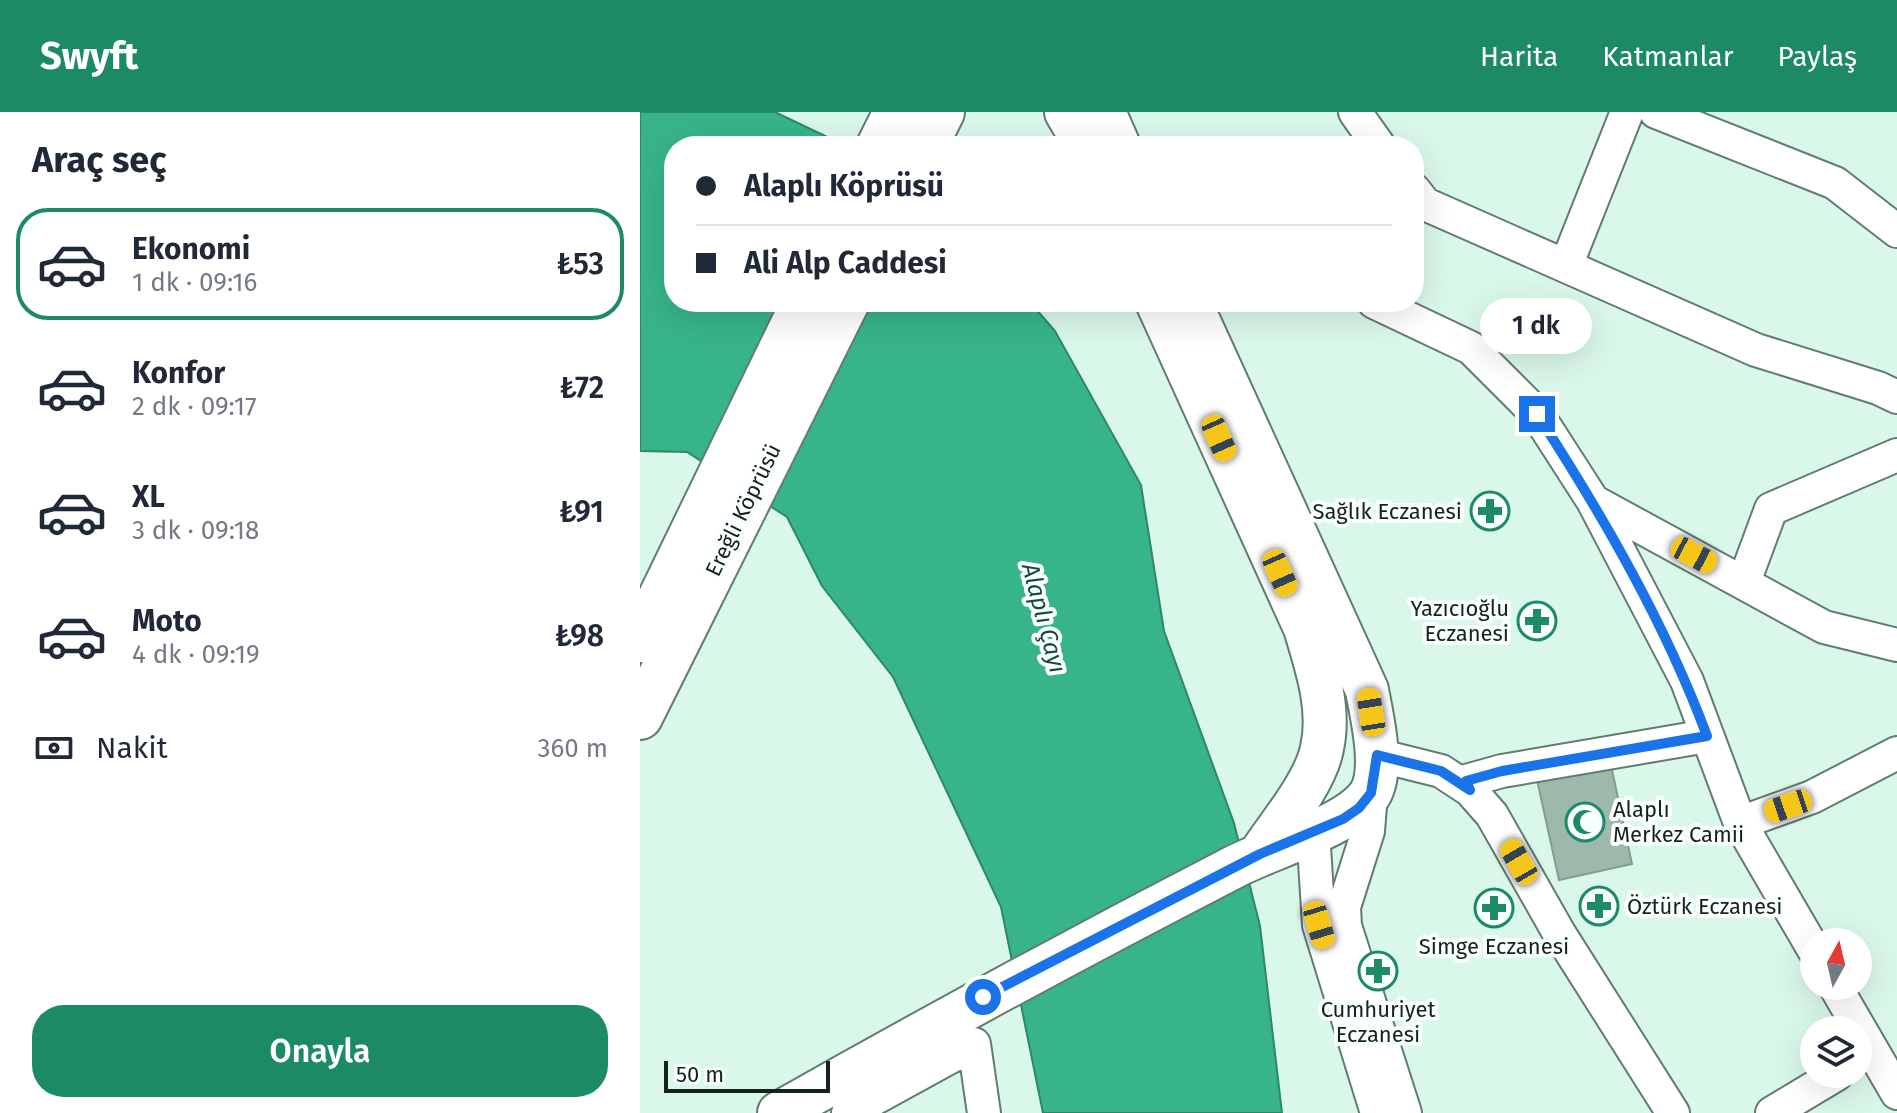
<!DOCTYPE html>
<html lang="tr">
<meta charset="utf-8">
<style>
:root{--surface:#fff;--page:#f6f6f7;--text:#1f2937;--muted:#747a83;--line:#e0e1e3;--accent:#1c8967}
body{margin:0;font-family:"Fira Sans",sans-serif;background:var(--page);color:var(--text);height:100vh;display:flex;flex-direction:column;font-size:30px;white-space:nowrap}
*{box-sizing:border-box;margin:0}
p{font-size:26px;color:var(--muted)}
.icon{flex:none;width:44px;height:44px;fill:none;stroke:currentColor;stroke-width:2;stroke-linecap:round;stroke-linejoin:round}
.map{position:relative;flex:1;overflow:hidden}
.sheet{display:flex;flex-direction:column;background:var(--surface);width:640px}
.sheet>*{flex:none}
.guide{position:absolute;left:24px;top:24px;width:760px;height:176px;border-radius:32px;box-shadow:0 8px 32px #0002;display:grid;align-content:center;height:176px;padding:0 32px;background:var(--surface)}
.needle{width:52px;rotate:8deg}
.fabs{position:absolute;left:1160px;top:816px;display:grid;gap:16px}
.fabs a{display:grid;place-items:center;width:72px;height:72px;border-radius:50%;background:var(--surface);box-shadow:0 8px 32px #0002;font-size:40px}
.scale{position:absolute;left:24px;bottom:20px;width:166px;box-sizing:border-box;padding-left:8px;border:4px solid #17221d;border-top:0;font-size:22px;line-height:28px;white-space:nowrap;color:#17221d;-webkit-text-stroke:6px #f9fffc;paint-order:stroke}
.end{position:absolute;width:36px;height:36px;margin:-18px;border:10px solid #1a73e8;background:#fff;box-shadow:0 0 0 4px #fff}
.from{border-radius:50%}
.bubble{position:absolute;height:56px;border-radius:28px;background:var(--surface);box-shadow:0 8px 32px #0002;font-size:26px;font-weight:600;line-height:56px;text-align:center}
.car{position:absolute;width:24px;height:48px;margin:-24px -12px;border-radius:10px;box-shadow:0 0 6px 2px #0007;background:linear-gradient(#f5c518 24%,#345 0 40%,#f5c518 0 76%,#345 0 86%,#f5c518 0)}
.guide b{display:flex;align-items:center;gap:28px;height:76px;font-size:30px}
.guide b+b{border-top:2px solid var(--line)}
.guide i{width:20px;height:20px;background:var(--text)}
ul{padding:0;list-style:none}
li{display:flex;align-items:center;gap:24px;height:112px;margin:0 16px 12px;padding:0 16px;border:4px solid transparent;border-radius:32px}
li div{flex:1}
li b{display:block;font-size:30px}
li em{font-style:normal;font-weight:600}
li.selected{border-color:var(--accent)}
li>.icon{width:72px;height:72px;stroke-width:1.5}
h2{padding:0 32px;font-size:36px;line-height:96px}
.pay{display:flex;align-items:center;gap:20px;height:88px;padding:0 32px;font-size:30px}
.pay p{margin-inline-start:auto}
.action{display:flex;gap:16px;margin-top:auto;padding:16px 32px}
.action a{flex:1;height:92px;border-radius:32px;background:var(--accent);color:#fff;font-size:32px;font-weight:600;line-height:92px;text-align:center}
header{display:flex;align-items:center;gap:48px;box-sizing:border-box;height:112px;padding:0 40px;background:var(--accent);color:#fff}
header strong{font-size:38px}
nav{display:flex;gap:44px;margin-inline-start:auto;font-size:28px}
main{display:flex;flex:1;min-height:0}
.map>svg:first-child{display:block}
.water{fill:#37b48b;stroke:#2d886a;stroke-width:2}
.building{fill:#9cb9ac;stroke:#819e91;stroke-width:2}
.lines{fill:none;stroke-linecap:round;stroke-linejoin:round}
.minor-casing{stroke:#617c70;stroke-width:36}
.major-casing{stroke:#617c70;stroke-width:46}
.highway-casing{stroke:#617c70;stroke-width:48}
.minor{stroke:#fff;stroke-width:32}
.major{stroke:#fff;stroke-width:42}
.highway{stroke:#fff;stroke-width:44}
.route{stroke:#1a73e8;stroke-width:10}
.labels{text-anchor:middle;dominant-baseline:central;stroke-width:8;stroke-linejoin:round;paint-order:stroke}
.street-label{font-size:22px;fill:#17221d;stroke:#f9fffc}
.poi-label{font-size:22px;fill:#17221d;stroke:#f9fffc;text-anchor:end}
.water-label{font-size:24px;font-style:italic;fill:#184a38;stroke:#f9fffc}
</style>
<header>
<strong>Swyft</strong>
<nav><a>Harita</a><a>Katmanlar</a><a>Paylaş</a></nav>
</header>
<main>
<section class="sheet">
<h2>Araç seç</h2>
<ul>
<li class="selected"><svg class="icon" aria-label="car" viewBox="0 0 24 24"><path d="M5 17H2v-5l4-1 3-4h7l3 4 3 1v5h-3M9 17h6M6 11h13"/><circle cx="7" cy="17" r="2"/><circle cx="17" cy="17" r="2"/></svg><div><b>Ekonomi</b><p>1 dk · 09:16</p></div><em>₺53</em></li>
<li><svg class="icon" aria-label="car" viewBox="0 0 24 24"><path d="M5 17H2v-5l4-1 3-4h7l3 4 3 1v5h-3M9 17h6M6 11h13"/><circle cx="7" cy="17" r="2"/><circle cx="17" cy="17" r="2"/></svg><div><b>Konfor</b><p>2 dk · 09:17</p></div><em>₺72</em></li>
<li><svg class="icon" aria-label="car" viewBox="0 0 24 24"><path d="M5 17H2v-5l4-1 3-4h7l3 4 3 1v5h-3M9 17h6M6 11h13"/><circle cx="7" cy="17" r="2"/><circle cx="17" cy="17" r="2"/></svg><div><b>XL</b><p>3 dk · 09:18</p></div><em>₺91</em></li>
<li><svg class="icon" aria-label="car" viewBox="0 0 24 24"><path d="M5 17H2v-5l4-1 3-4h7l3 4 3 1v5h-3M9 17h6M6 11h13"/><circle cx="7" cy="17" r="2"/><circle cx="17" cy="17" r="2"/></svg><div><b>Moto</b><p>4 dk · 09:19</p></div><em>₺98</em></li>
</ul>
<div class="pay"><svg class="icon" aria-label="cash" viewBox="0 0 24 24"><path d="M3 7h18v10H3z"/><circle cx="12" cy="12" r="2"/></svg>Nakit<p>360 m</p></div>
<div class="action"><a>Onayla</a></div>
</section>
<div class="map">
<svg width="1257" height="1001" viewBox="0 0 1257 1001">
<rect width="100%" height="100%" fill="#daf8ea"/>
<!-- water -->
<path class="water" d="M0,0H135L206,34H34V190H390L415,219L501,373L524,519L594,711L620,814L642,1001H403L361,795L253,565L182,474L147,405L47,340L0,339Z"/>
<!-- building -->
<path class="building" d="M971,653L992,752L919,768L897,668Z"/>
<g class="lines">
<defs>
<path id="minor" d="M715,0L739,34
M1016,0L1195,71L1257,119
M774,78L785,92L1116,238L1238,276L1257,285
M926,154L987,0
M734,190L831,236L897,302L953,389L1047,569L1100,711L1174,838
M953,389L1184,515L1257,533
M1104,470L1131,397L1257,343
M737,643L801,659L830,678L852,703L919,821L1033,1001
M830,678L826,669L862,659L1067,624
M731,681L728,719L704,795L705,814L765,1001
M1100,711L1172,685L1257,641
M673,719L679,813L737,1001
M1195,874L1257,981
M208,1001L334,932L344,1001
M1132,1001L1197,962"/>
<path id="major" d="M426,0L446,34
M464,0L479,34
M517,190L665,516C676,553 691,596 682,636C676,670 639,713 620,742
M139,1001C289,916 441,834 594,755C630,736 705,715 728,685C746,661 732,606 727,578L550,190"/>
<path id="highway" d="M239,34L256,0
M285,34L302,0
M0,528L164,190
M0,605L207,190"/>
</defs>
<!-- minor casing -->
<use href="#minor" class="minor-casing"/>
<!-- major casing -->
<use href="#major" class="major-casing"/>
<!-- highway casing -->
<use href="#highway" class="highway-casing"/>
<!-- minor -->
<use href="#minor" class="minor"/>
<!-- major -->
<use href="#major" class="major"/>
<!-- highway -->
<use href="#highway" class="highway"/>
</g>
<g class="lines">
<!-- route -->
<path class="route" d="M343,885L620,742L703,707L719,696L731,681L737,643L801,659L830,678L826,669L862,659L1067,624C1025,511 963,404 897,302"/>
</g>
<!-- icons -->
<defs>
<symbol id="pharmacy-ring" viewBox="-11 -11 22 22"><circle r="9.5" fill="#f9fffc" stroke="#1c8967" stroke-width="1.5"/><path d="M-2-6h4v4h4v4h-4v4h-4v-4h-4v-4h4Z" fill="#1c8967"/></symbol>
<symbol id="mosque-ring" viewBox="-11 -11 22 22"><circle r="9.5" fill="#f9fffc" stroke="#1c8967" stroke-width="1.5"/><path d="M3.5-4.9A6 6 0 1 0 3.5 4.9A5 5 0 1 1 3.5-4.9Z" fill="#1c8967"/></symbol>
</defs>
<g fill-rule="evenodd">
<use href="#pharmacy-ring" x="828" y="377" width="44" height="44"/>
<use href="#pharmacy-ring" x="875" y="487" width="44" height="44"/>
<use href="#mosque-ring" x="923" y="688" width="44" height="44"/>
<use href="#pharmacy-ring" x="937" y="772" width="44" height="44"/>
<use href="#pharmacy-ring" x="832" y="774" width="44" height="44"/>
<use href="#pharmacy-ring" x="716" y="837" width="44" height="44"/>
</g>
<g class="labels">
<!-- street labels -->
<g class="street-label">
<text transform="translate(103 398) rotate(-64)">Ereğli Köprüsü</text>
</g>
<!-- poi labels -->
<g class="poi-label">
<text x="822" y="399">Sağlık Eczanesi</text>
<text x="869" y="496">Yazıcıoğlu<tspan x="869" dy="25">Eczanesi</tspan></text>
<text x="973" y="697" text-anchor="start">Alaplı<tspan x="973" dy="25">Merkez Camii</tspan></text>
<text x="987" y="794" text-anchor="start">Öztürk Eczanesi</text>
<text x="854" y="834" text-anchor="middle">Simge Eczanesi</text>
<text x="738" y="897" text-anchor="middle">Cumhuriyet<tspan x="738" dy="25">Eczanesi</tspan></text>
</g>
<!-- water labels -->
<g class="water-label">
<text transform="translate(404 506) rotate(75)">Alaplı Çayı</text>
</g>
</g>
</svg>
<div class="fabs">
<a><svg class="needle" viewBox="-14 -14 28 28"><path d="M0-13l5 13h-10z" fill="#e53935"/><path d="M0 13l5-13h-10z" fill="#747a83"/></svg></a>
<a><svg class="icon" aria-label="layers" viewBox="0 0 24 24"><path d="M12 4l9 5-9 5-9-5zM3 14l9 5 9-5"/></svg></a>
</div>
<div class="scale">50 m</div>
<i class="end from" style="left:343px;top:885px"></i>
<i class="end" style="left:897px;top:302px"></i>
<div class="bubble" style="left:840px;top:186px;width:112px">1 dk</div>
<i class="car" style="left:579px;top:326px;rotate:156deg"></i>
<i class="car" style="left:1054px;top:443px;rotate:118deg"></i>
<i class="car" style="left:640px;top:461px;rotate:156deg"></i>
<i class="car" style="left:731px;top:600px;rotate:351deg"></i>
<i class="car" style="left:1148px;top:694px;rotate:251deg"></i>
<i class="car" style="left:879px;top:750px;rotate:330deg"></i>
<i class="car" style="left:679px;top:813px;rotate:163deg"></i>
<div class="guide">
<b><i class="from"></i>Alaplı Köprüsü</b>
<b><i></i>Ali Alp Caddesi</b>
</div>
</div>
</main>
